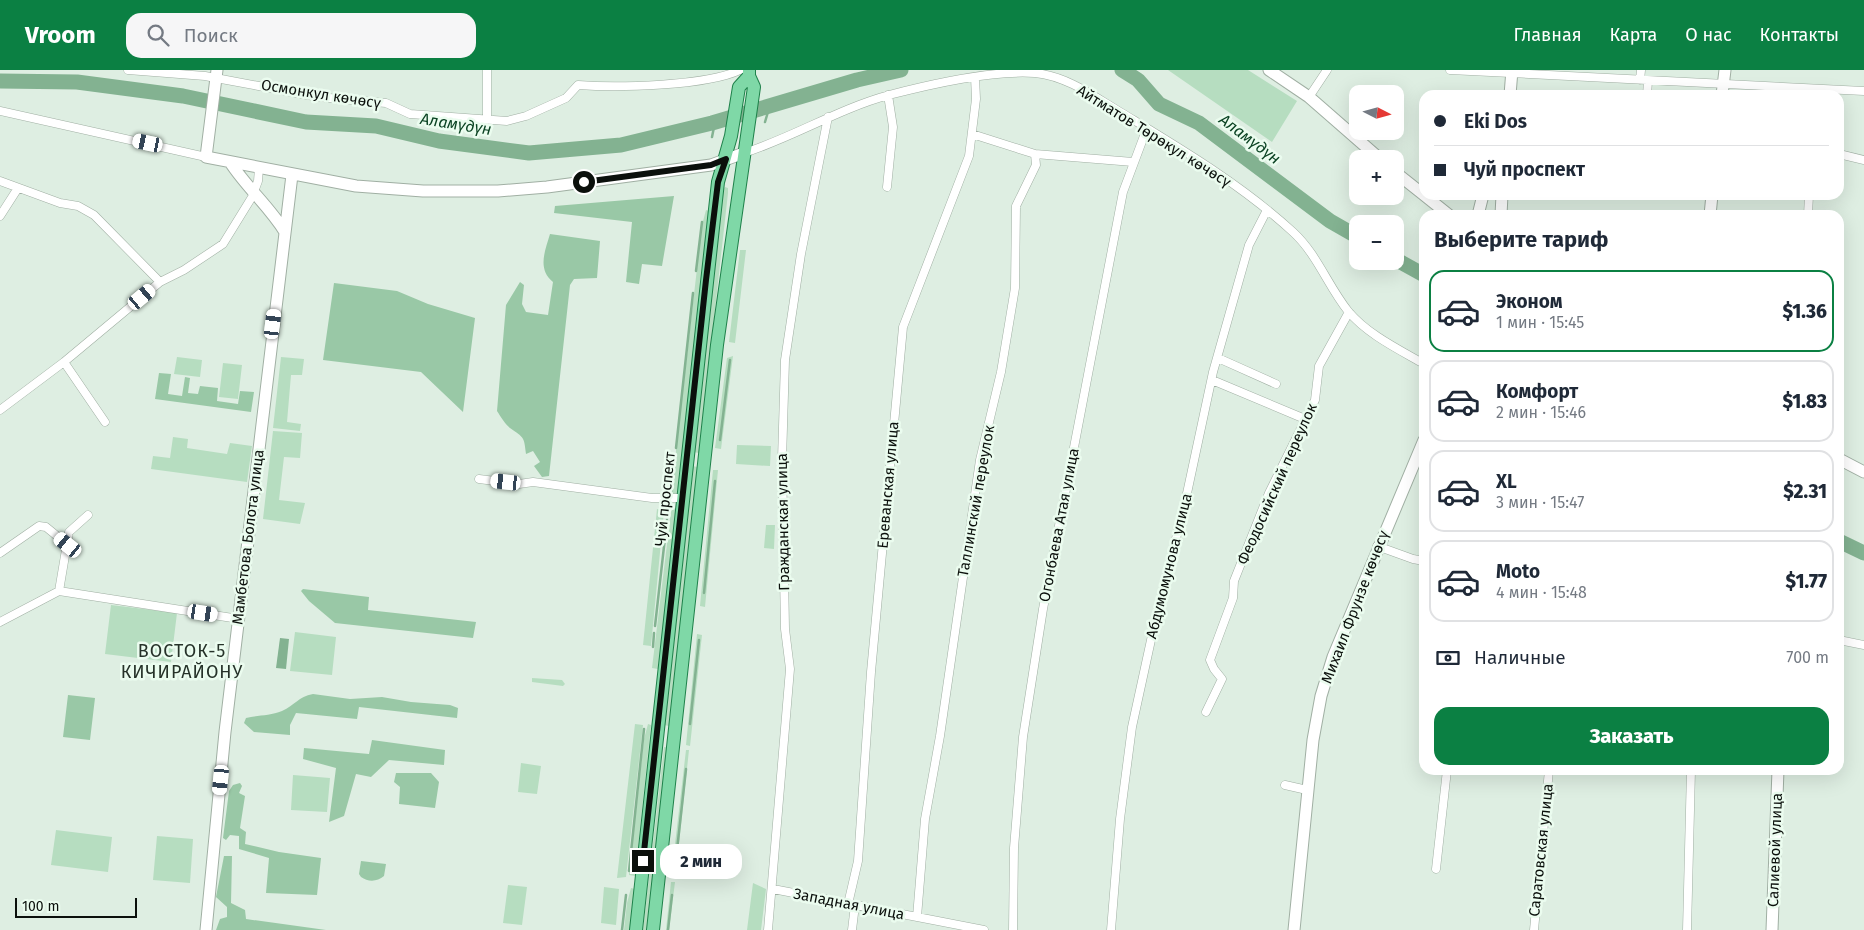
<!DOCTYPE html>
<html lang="ru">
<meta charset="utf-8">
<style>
:root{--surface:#fff;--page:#f6f6f7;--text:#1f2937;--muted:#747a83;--line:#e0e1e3;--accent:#0b8043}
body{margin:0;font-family:"Fira Sans",sans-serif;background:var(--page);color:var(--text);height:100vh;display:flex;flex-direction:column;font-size:19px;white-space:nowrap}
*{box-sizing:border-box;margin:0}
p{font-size:16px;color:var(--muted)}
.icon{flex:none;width:28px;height:28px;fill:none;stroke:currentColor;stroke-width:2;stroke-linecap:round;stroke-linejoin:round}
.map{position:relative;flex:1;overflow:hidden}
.details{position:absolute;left:1419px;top:140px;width:425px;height:565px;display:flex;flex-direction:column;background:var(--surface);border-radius:15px;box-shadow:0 5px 20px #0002}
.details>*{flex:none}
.banner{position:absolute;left:1419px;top:20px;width:425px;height:110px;border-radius:15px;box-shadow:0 5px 20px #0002;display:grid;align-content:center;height:110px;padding:0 15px;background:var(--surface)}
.needle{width:32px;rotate:96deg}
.fabs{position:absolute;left:1349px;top:15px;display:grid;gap:10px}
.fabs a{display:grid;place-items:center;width:55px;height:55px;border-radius:10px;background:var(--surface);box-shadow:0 5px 20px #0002;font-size:25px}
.scale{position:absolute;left:15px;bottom:12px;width:122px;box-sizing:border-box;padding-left:5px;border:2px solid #0b100c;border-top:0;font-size:14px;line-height:18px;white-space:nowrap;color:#0b100c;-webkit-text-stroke:4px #ebfcef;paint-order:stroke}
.end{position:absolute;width:22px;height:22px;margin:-11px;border:6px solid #0b100c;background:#fff;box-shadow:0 0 0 2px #fff}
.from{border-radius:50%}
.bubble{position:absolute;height:35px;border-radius:15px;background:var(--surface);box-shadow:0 5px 20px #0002;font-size:16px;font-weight:800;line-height:35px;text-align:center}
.car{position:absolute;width:15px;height:30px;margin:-15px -8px;border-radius:6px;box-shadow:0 0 4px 1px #0007;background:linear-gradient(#fff 24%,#345 0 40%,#fff 0 76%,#345 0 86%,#fff 0)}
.banner b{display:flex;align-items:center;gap:18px;height:48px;font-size:19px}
.banner b+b{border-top:1px solid var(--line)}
.banner i{width:12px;height:12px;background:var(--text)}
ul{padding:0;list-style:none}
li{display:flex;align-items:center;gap:15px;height:82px;margin:0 10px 8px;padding:0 5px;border:2px solid var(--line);border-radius:15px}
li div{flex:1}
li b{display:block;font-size:19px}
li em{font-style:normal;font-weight:800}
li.on{border-color:var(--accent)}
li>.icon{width:45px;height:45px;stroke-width:1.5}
h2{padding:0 15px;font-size:22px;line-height:60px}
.pay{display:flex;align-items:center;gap:12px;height:55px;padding:0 15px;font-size:19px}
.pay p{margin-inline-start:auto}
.button{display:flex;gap:10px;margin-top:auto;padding:10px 15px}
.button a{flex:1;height:58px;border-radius:15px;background:var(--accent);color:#fff;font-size:20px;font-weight:800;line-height:58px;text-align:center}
header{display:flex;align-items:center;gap:30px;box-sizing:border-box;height:70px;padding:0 25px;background:var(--accent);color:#fff}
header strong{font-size:24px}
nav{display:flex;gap:28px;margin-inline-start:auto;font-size:18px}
.search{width:350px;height:45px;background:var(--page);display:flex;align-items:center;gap:12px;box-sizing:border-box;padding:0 18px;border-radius:15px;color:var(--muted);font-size:19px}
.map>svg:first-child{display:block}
.green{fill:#b6ddc0}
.forest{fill:#99c8a6}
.water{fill:#83b291}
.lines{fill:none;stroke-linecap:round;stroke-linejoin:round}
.stream{stroke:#83b291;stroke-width:2.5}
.river{stroke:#83b291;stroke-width:15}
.street-casing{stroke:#a0afa3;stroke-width:9}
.secondary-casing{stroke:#a0afa3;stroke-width:13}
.primary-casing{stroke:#1e814a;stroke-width:14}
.street{stroke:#fff;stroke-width:8}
.secondary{stroke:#fff;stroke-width:11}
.primary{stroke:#7fd8a7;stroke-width:12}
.route{stroke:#0b100c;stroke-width:6}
.labels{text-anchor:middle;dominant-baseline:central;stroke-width:5;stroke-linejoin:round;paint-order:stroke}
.street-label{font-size:15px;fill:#0b100c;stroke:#ebfcef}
.water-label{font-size:16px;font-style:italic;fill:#0b4323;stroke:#ebfcef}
.quarter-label{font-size:18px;letter-spacing:1px;fill:#263229;stroke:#ebfcef}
</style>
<header>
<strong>Vroom</strong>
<div class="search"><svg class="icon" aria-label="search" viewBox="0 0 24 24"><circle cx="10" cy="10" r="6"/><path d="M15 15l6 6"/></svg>Поиск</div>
<nav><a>Главная</a><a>Карта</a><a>О нас</a><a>Контакты</a></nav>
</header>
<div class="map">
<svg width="1864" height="860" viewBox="0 0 1864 860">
<rect width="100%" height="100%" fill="#deeee2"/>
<!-- green -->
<path class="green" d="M1168,0H1248L1297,31L1272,72Z
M725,117L728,118V123L699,383L693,382L723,120Z
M706,140L709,141V146L678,424H671L702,155Z
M740,180H746L735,273L729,272Z
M733,286L721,379L715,378L727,288Z
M177,287L202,290L200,307L174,304Z
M281,287L304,289L302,305H291L287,352L301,354L300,361L273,358Z
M223,293L242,295L238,329L219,327Z
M273,361L302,363L300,388L284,387L279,430L305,433L300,454L263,449Z
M173,367L188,369L187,378L227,384L230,373L252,376L247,412L151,399L153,386L170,388Z
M737,375L771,376L770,396L736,394Z
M692,396L698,397L669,656L664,655Z
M713,400H718L705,537L700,536Z
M674,438H677L658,599L652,598L671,441Z
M657,439L664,441L651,576L643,575Z
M766,455H775L774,479L764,478Z
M111,535L177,543L171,592L105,584Z
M295,562L336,567L332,605L290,601Z
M697,564L702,565L690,676L686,675Z
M532,608L562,610L565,614L563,616L532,612Z
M635,654L643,655L626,807L617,808Z
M648,654L651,655L635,806L629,805L644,669Z
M664,677L670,678L648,860H643Z
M686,680H689L676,801L672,800Z
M521,693L541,696L537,724L518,722Z
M293,705L330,708L327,742L291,740Z
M56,760L112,767L108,802L51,795Z
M157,766L193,769L190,813L153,810Z
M671,812H675L669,860H666Z
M753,813L766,819L761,860H747Z
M508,815L527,817L522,855L503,853Z
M604,817L619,819L616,855L601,853Z
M631,818L635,819L630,860H624L627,833Z"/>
<!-- forest -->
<path class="forest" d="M674,126L662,196L642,194L639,214L626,212L632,152L554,143L555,136Z
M550,164L600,171L597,208L574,209L570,215L549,406L542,407L534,396L540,392L533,381L526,384C524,366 524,368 510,358C505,354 501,347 497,341L506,235L520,212L524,215L522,234L526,242L548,245L553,212C537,199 545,181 550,164Z
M334,213L397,221L428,234L475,248L463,342L421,302L323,290Z
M159,303L171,304L168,324L182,326L185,307L190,308L188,323L198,324L200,316L218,318L217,331L238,334L240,321L254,322L251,342L155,329Z
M303,519L369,527L368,540L476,552L473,568L335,553L309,531L301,521Z
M313,624L350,629L382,627L411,632L450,635L458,638L457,648L359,637L357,649L296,643L290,655V665L254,662L244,653L246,648C258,645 270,646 282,641C295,635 298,627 313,624Z
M68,625L95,628L90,670L63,667Z
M372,670L445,680L444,695L389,690L371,707L356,704L344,746L329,752L336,698L303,689L304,678L369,684Z
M396,703H431L439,712L435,738L399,734L400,717L394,712Z
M240,713L242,716L239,723L245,726L240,758L246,762L245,774L279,782L321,788L317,825L266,823L269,788L239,779V766L230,765L226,770L223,768L229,721L233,715Z
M224,786H232L231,833L245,840L246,849L326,860H216L220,849L227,847V837L216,827Z
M361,791L386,794L384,806C377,812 368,812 361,807L359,804Z"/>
<!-- water -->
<path class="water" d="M280,568L289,569L286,599L276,598Z"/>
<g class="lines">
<!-- stream -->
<path class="stream" d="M765,52L770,35
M712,67L715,52
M696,201L702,152
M720,370L730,290
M676,378L693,223
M671,422L675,388
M704,523L715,411
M655,556L667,450
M653,577L654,563
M690,654L699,570
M675,798L686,699
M629,801L644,659
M622,860L626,825
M668,860L672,825"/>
<!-- river -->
<path class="river" d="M1122,0L1138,10L1159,34L1199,53L1330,151L1358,167
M0,11L77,12L183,26L306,52L376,56L439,71L529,83L621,75L712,53L857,10L901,0
M1395,189L1424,205
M1839,471L1864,483"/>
<defs>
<path id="street" d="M128,0L205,6L318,27L386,33L410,44L507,51L526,46L566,28L578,15C617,18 707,16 740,0
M1450,0L1864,21
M1640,10L1641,0
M1647,25L1648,11
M1309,27L1327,0
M0,41L206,87
M487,50V0
M744,83C794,67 838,39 889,25C931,14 992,0 1035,3C1067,6 1095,27 1122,43C1181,79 1242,115 1293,162C1317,184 1328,216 1348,241C1367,264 1398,279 1424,294
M1035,84L1133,92
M1839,84L1864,90
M0,111L60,133L78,136L94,145L160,212
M887,117L893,57L888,25
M1808,145L1809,125
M0,146L18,118
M1218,288L1276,314
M64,292L105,352
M1212,310L1305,349
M0,340L64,292L160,212L184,200L223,174L252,127L258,111L259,98
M479,409L519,414L533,412L652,428H681
M1377,476L1413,489L1424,491
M0,483L39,456L46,457L68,475
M59,521L239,549
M0,552L59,521L69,462L88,445
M1839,570L1864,575
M1206,642L1222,609L1214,599L1210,590L1233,528L1234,511L1269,423L1315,330L1319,296L1349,242
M1285,715L1307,720
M1436,799L1447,700
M773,819L984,860
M848,834L858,791L871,602L903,257L969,86L976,29L975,7
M917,847L925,749L940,666L980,390L1001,302L1015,218L1016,136L1036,95L1035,84L972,64
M768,860L790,599L785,559L782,390L785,290L801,184L828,47
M852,860L855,835
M1013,860L1014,778L1023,667L1043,539L1123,122L1147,58
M1111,860L1120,749L1132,657L1151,570L1186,428L1213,302L1249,175L1267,140
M1534,860L1549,700
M1687,860L1691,700"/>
<path id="secondary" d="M217,0L206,87L356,116L423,121H498L547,117L711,95L744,83
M1269,0L1309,27L1380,89
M1510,25L1512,0
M1722,25L1725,0
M230,92C246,117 269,136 285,162
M1395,102L1424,125
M1424,125L1449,145
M1478,145L1483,125
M1501,145L1502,125
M1710,145L1712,125
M1839,389L1864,402
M206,860L225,662L292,105
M1294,860L1313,670L1321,626L1333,587L1424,370
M1772,860L1778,700"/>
<path id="primary" d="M636,860L718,112L731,66L739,17L749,6V0
M653,860L717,275L754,17L749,6"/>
</defs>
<!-- street casing -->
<use href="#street" class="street-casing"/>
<!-- secondary casing -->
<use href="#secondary" class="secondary-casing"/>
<!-- primary casing -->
<use href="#primary" class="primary-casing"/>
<!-- street -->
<use href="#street" class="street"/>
<!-- secondary -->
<use href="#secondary" class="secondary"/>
<!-- primary -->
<use href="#primary" class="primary"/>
</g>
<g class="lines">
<!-- route -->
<path class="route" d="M584,112L711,95L726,89L718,112L706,210L643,791"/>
</g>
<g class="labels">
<!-- street labels -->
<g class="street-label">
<text transform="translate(321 24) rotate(9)">Осмонкул көчөсү</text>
<text transform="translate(1154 66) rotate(32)">Айтматов Төрөкул көчөсү</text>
<text transform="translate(1277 414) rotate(-66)">Феодосийский переулок</text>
<text transform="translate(888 415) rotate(-85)">Ереванская улица</text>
<text transform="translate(665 429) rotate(-84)">Чуй проспект</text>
<text transform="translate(976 431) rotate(-80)">Таллинский переулок</text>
<text transform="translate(783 452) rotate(-91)">Гражданская улица</text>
<text transform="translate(1059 455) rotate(-79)">Огонбаева Атая улица</text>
<text transform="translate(248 467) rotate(-83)">Мамбетова Болота улица</text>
<text transform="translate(1169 496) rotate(-76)">Абдумомунова улица</text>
<text transform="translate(1355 537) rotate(-69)">Михаил Фрунзе көчөсү</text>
<text transform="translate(1541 780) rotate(-84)">Саратовская улица</text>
<text transform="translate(1775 780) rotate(-88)">Салиевой улица</text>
<text transform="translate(849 834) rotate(11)">Западная улица</text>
</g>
<!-- water labels -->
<g class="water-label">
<text transform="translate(456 54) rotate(9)">Аламүдүн</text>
<text transform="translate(1250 69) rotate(37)">Аламүдүн</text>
</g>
<!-- quarter labels -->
<g class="quarter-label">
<text x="182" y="581">ВОСТОК-5<tspan x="182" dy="21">КИЧИРАЙОНУ</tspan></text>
</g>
</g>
</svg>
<div class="fabs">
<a><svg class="needle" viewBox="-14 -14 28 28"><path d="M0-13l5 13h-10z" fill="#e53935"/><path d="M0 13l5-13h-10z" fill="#747a83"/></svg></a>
<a>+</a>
<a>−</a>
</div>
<div class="scale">100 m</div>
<i class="end from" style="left:584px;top:112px"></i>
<i class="end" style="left:643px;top:791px"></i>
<div class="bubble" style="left:660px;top:774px;width:82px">2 мин</div>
<i class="car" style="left:148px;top:73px;rotate:282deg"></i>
<i class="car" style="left:142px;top:227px;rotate:50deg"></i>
<i class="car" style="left:273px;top:254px;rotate:7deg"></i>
<i class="car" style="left:506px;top:412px;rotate:276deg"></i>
<i class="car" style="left:68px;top:475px;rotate:309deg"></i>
<i class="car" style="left:203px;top:543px;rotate:99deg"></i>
<i class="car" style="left:221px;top:710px;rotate:186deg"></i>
<div class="banner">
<b><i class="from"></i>Eki Dos</b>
<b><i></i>Чуй проспект</b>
</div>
<section class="details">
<h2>Выберите тариф</h2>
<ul>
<li class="on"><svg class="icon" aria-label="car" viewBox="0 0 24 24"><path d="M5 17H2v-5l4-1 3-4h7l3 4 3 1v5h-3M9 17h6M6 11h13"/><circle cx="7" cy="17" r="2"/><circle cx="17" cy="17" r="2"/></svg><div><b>Эконом</b><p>1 мин · 15:45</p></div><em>$1.36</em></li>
<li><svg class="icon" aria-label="car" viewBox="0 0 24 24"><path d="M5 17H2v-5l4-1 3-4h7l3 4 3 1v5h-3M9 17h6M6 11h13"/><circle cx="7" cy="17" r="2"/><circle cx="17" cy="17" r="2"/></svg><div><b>Комфорт</b><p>2 мин · 15:46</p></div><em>$1.83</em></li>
<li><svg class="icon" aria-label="car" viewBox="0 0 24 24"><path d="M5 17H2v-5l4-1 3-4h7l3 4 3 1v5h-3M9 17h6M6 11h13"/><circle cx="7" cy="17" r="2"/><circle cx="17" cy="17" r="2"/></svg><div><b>XL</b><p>3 мин · 15:47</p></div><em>$2.31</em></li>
<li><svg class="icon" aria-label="car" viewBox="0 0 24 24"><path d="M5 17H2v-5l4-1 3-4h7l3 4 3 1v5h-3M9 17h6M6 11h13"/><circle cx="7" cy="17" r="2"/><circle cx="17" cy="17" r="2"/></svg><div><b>Moto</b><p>4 мин · 15:48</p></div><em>$1.77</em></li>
</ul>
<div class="pay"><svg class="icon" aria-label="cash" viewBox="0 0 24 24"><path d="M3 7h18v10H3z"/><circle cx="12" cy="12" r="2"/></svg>Наличные<p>700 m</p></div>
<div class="button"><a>Заказать</a></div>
</section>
</div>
